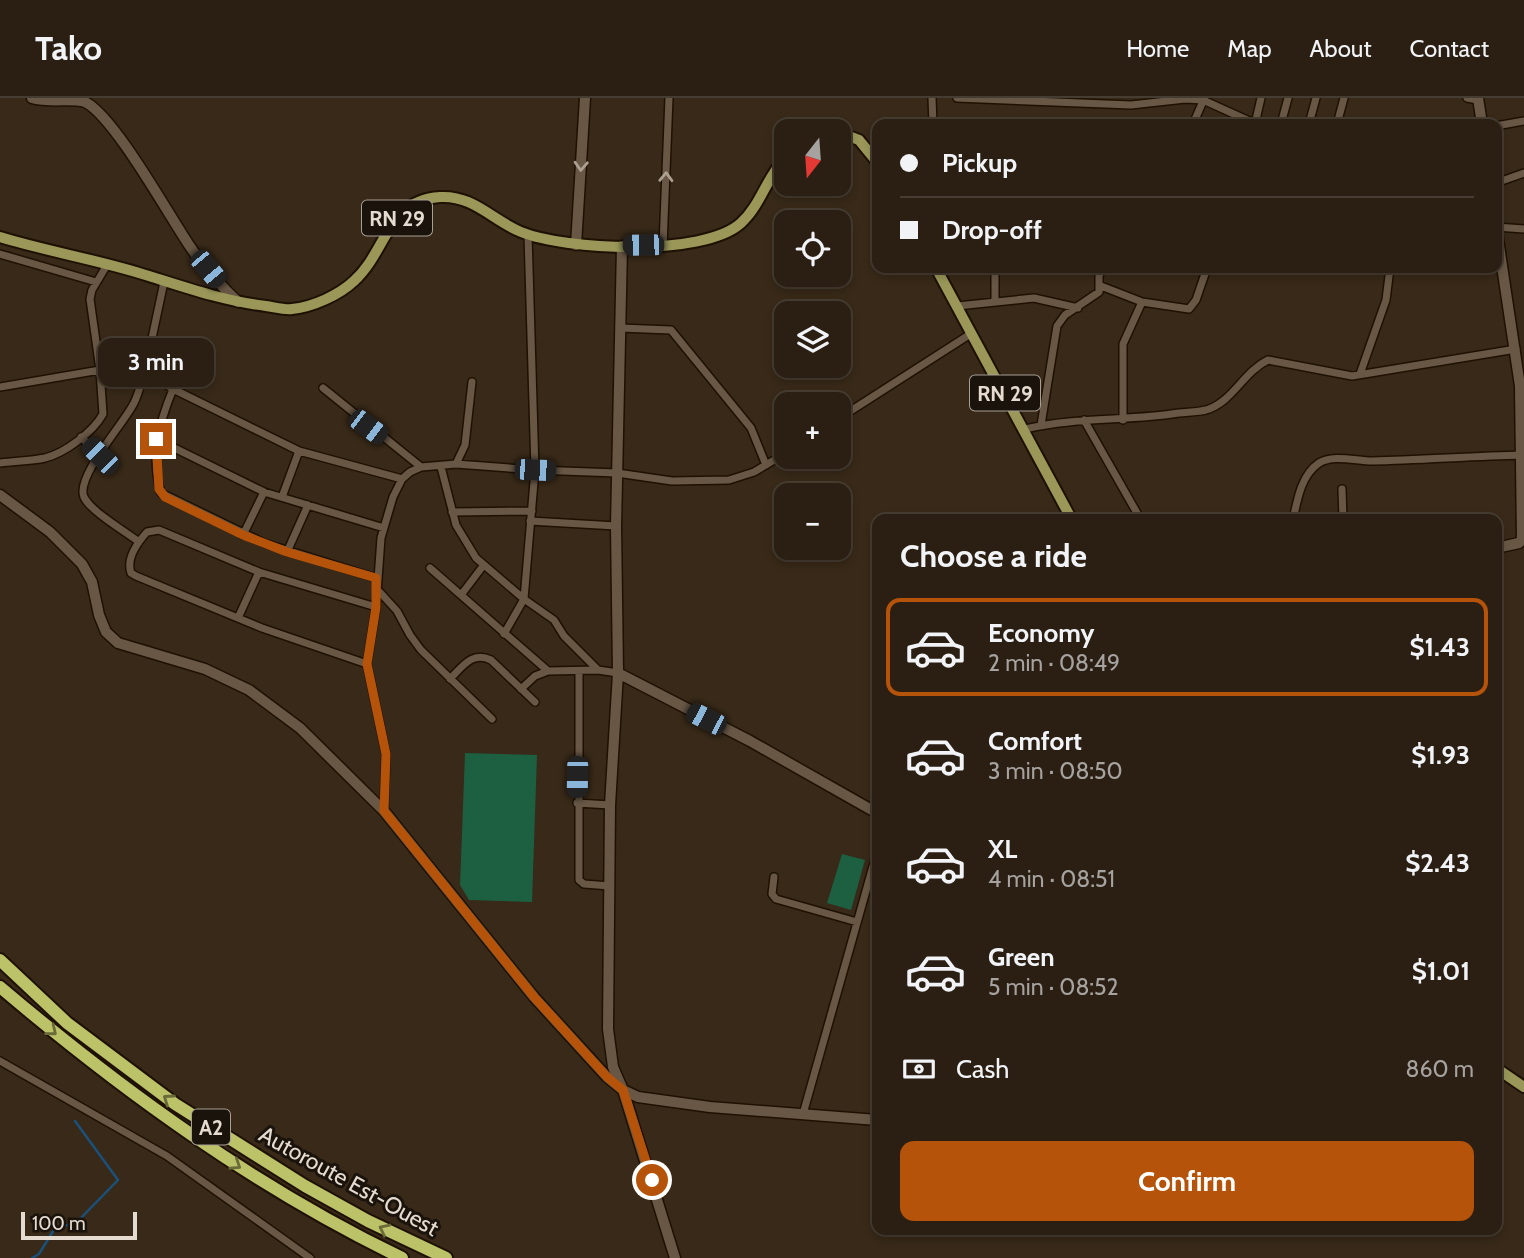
<!DOCTYPE html>
<meta charset="utf-8">
<style>
:root{--surface:#2a1f12;--page:#362c20;--text:#f1f3f6;--muted:#a5a29f;--line:#463d32;--accent:#b45309}
body{margin:0;font-family:Cabin,sans-serif;background:var(--page);color:var(--text);height:100vh;display:flex;flex-direction:column;font-size:26px;white-space:nowrap}
*{box-sizing:border-box;margin:0}
p{font-size:23px;color:var(--muted)}
.icon{flex:none;width:38px;height:38px;fill:none;stroke:currentColor;stroke-width:2;stroke-linecap:round;stroke-linejoin:round}
.map{position:relative;flex:1;overflow:hidden}
.panel{position:absolute;left:872px;top:416px;width:630px;height:721px;display:flex;flex-direction:column;background:var(--surface);border-radius:14px;box-shadow:0 4px 10px #0003,0 0 0 2px var(--line)}
.panel>*{flex:none}
.hud{position:absolute;left:872px;top:21px;width:630px;height:154px;border-radius:14px;box-shadow:0 4px 10px #0003,0 0 0 2px var(--line);display:grid;align-content:center;height:154px;padding:0 28px;background:var(--surface)}
.needle{width:46px;rotate:197deg}
.fabs{position:absolute;left:774px;top:21px;display:grid;gap:14px}
.fabs a{display:grid;place-items:center;width:77px;height:77px;border-radius:14px;background:var(--surface);box-shadow:0 4px 10px #0003,0 0 0 2px var(--line);font-size:35px}
.scale{position:absolute;left:21px;bottom:18px;width:116px;box-sizing:border-box;padding-left:7px;border:4px solid #e5dbd0;border-top:0;font-size:19px;line-height:24px;white-space:nowrap;color:#e5dbd0;-webkit-text-stroke:5px #1a130c;paint-order:stroke}
.end{position:absolute;width:32px;height:32px;margin:-16px;border:9px solid #b45309;background:#fff;box-shadow:0 0 0 4px #fff}
.from{border-radius:50%}
.bubble{position:absolute;height:49px;border-radius:14px;background:var(--surface);box-shadow:0 4px 10px #0003,0 0 0 2px var(--line);font-size:23px;font-weight:700;line-height:49px;text-align:center}
.car{position:absolute;width:21px;height:42px;margin:-21px -10px;border-radius:9px;box-shadow:0 0 5px 2px #0007;background:linear-gradient(#222 24%,#8ab4d8 0 40%,#222 0 76%,#8ab4d8 0 86%,#222 0)}
.hud b{display:flex;align-items:center;gap:24px;height:66px;font-size:26px}
.hud b+b{border-top:2px solid var(--line)}
.hud i{width:18px;height:18px;background:var(--text)}
ul{padding:0;list-style:none}
li{display:flex;align-items:center;gap:21px;height:98px;margin:0 14px 10px;padding:0 14px;border:4px solid transparent;border-radius:14px}
li div{flex:1}
li b{display:block;font-size:26px}
li em{font-style:normal;font-weight:700}
li.selected{border-color:var(--accent)}
li>.icon{width:63px;height:63px;stroke-width:1.5}
h2{padding:0 28px;font-size:32px;line-height:84px}
.pay{display:flex;align-items:center;gap:18px;height:77px;padding:0 28px;font-size:26px}
.pay p{margin-inline-start:auto}
.cta{display:flex;gap:14px;margin-top:auto;padding:14px 28px}
.cta a{flex:1;height:80px;border-radius:14px;background:var(--accent);color:#fff;font-size:28px;font-weight:700;line-height:80px;text-align:center}
header{display:flex;align-items:center;gap:42px;box-sizing:border-box;height:98px;padding:0 35px;background:var(--surface);border-bottom:2px solid var(--line)}
header strong{font-size:33px}
nav{display:flex;gap:38px;margin-inline-start:auto;font-size:24px}
.map>svg:first-child{display:block}
.green{fill:#1c5f41}
.lines{fill:none;stroke-linecap:round;stroke-linejoin:round}
.stream{stroke:#1a517c;stroke-width:2.5}
.street-casing{stroke:#1f1102;stroke-width:10}
.secondary-casing{stroke:#1f1102;stroke-width:13}
.primary-casing{stroke:#1f1102;stroke-width:14}
.highway-casing{stroke:#1f1102;stroke-width:16}
.street{stroke:#685745;stroke-width:7}
.secondary{stroke:#685745;stroke-width:10}
.primary{stroke:#9a9759;stroke-width:10}
.highway{stroke:#bbc267;stroke-width:12}
.oneway{stroke:#ada091}
.oneway2{stroke:#6a6a3a}
.route{stroke:#b45309;stroke-width:9}
.labels{text-anchor:middle;dominant-baseline:central;stroke-width:6;stroke-linejoin:round;paint-order:stroke}
.shield{fill:#1a130c;stroke:#a89f95;stroke-width:2}
.shield-label{font-size:21px;font-weight:bold;fill:#e5dbd0}
.street-label{font-size:23px;fill:#e5dbd0;stroke:#1a130c}
</style>
<header>
<strong>Tako</strong>
<nav><a>Home</a><a>Map</a><a>About</a><a>Contact</a></nav>
</header>
<div class="map">
<svg width="1524" height="1160" viewBox="0 0 1524 1160">
<rect width="100%" height="100%" fill="#382918"/>
<!-- green -->
<path class="green" d="M465,655L537,657L532,804L469,802L460,787Z
M842,756L865,762L851,812L827,805Z"/>
<g class="lines">
<!-- stream -->
<path class="stream" d="M32,1160L39,1156L55,1130L76,1125L118,1082L75,1023"/>
<defs>
<path id="street" d="M932,0L933,26
M957,0L1131,7L1185,1L1203,2L1256,26
M1467,0L1478,2
M1193,26L1204,1
M1255,26L1261,0
M1281,26L1288,0
M1309,26L1316,0
M1337,26L1344,0
M1496,28L1524,23
M1496,85L1524,75
M1496,129L1524,131
M663,147L669,0
M0,156L96,184
M164,184L145,273L173,291L299,353L402,381
M1101,188L1142,204L1189,211L1196,202L1207,170
M995,204V170
M957,208L1034,200L1078,210
M620,230L671,232L751,330L766,367
M1360,276L1386,202L1390,170
M0,289L100,272
M323,290L421,369
M173,291C159,325 150,358 161,395L264,445L376,480
M838,321L972,235
M1084,322L1141,422
M1123,322V246L1142,204
M1041,327L1057,228L1065,217L1099,194V178L1102,170
M1025,331C1076,319 1128,323 1179,315C1188,314 1198,314 1206,312C1233,304 1243,274 1268,262L1352,278L1516,251
M81,339L100,358
M156,341L264,394L384,430
M0,365C15,363 31,363 45,360C65,355 93,334 103,316L100,272L90,201L92,192L107,167
M456,366L465,347L472,284
M441,369L456,427L476,460L524,501L554,522L564,538L598,572
M1342,391L1343,422
M282,399L299,353
M452,414L532,413
M1293,422C1297,403 1301,377 1319,365C1333,356 1356,363 1372,363C1422,362 1472,358 1522,357
M530,423L616,428
M243,437L264,394
M139,444C126,434 90,413 84,399C75,379 125,324 134,305C139,295 141,284 145,273
M287,454L308,407
M430,470L548,573L598,572L618,575
M377,491L397,513L410,537L421,552L492,621
M461,497L483,468
M238,520L259,474
M504,536L524,501L535,372L528,137
M367,566L262,530L136,478L131,475C126,461 138,444 147,434L159,432L259,474L376,509
M579,574V782L584,786L610,788
M450,581C463,568 472,553 491,562L535,604
M521,591L535,578L548,573
M577,705L610,707
M384,713L386,656L367,566L376,509L381,440L393,399L402,381L410,374L421,369L456,366L535,372L617,375L672,383L729,382L754,374L786,355
M774,779L772,796L776,801L857,824
M0,963L167,1058L310,1160
M803,1016L877,754"/>
<path id="secondary" d="M32,0C49,5 71,0 85,4C114,18 168,116 189,147C203,168 220,187 238,204
M1478,0L1482,26
M1496,128L1520,288L1522,441L1519,445L1496,450
M576,147L585,0
M622,148L616,428L618,575L610,707L608,931L613,969L623,992L675,1160
M0,397L50,434L82,466L92,484L99,517L106,534L118,545L205,571L249,592L300,630L384,713L534,899L607,979L623,992L638,999L710,1009L877,1022
M618,575L750,643L877,715"/>
<path id="primary" d="M818,33L823,31L835,33
M838,34L859,42L877,64
M0,139C49,154 100,162 149,178C187,190 225,203 266,208C274,209 284,212 292,211C313,209 339,197 354,183C387,153 387,102 440,99C473,97 492,122 521,134C565,152 704,159 741,125C761,107 767,78 786,59
M936,170L1072,422
M1496,970L1524,989"/>
<path id="highway" d="M0,862L67,925L175,1006L305,1088L368,1123L446,1160
M0,889C124,994 255,1089 402,1160"/>
</defs>
<!-- street casing -->
<use href="#street" class="street-casing"/>
<!-- secondary casing -->
<use href="#secondary" class="secondary-casing"/>
<!-- primary casing -->
<use href="#primary" class="primary-casing"/>
<!-- highway casing -->
<use href="#highway" class="highway-casing"/>
<!-- street -->
<use href="#street" class="street"/>
<!-- secondary -->
<use href="#secondary" class="secondary"/>
<!-- primary -->
<use href="#primary" class="primary"/>
<!-- highway -->
<use href="#highway" class="highway"/>
</g>
<!-- one-way arrows -->
<defs><path id="oneway-chevron" d="M-2-3.5L2.5 0L-2 3.5" fill="none" stroke-width="1.6" stroke-linecap="round" stroke-linejoin="round" transform="scale(1.75)"/></defs>
<g class="oneway">
<use href="#oneway-chevron" transform="translate(581 68) rotate(93)"/>
<use href="#oneway-chevron" transform="translate(666 79) rotate(-88)"/>
</g>
<g class="oneway2">
<use href="#oneway-chevron" transform="translate(52 933) rotate(39)"/>
<use href="#oneway-chevron" transform="translate(168 1001) rotate(-145)"/>
<use href="#oneway-chevron" transform="translate(236 1067) rotate(33)"/>
<use href="#oneway-chevron" transform="translate(384 1131) rotate(-154)"/>
</g>
<g class="lines">
<!-- route -->
<path class="route" d="M156,341L159,391L165,399L243,437L287,454L376,480V509L367,566L386,656L384,713L534,899L607,979L623,992L652,1082"/>
</g>
<g class="labels">
<!-- shield labels -->
<g class="shield">
<rect x="362" y="102.5" width="70" height="35" rx="5"/>
<rect x="970" y="277.5" width="70" height="35" rx="5"/>
<rect x="192" y="1011.5" width="38" height="35" rx="5"/>
</g>
<g class="shield-label">
<text x="397" y="120">RN 29</text>
<text x="1005" y="295">RN 29</text>
<text x="211" y="1029">A2</text>
</g>
<!-- street labels -->
<g class="street-label">
<text transform="translate(349 1083) rotate(29)">Autoroute Est-Ouest</text>
</g>
</g>
</svg>
<div class="fabs">
<a><svg class="needle" viewBox="-14 -14 28 28"><path d="M0-13l5 13h-10z" fill="#e53935"/><path d="M0 13l5-13h-10z" fill="#a5a29f"/></svg></a>
<a><svg class="icon" aria-label="locate" viewBox="0 0 24 24"><circle cx="12" cy="12" r="6"/><path d="M12 2v4M12 18v4M2 12h4M18 12h4"/></svg></a>
<a><svg class="icon" aria-label="layers" viewBox="0 0 24 24"><path d="M12 4l9 5-9 5-9-5zM3 14l9 5 9-5"/></svg></a>
<a>+</a>
<a>−</a>
</div>
<div class="scale">100 m</div>
<i class="end from" style="left:652px;top:1082px"></i>
<i class="end" style="left:156px;top:341px"></i>
<div class="bubble" style="left:98px;top:240px;width:116px">3 min</div>
<i class="car" style="left:643px;top:147px;rotate:269deg"></i>
<i class="car" style="left:208px;top:171px;rotate:140deg"></i>
<i class="car" style="left:368px;top:329px;rotate:127deg"></i>
<i class="car" style="left:100px;top:358px;rotate:315deg"></i>
<i class="car" style="left:535px;top:372px;rotate:92deg"></i>
<i class="car" style="left:706px;top:621px;rotate:297deg"></i>
<i class="car" style="left:577px;top:679px;rotate:181deg"></i>
<div class="hud">
<b><i class="from"></i>Pickup</b>
<b><i></i>Drop-off</b>
</div>
<section class="panel">
<h2>Choose a ride</h2>
<ul>
<li class="selected"><svg class="icon" aria-label="car" viewBox="0 0 24 24"><path d="M5 17H2v-5l4-1 3-4h7l3 4 3 1v5h-3M9 17h6M6 11h13"/><circle cx="7" cy="17" r="2"/><circle cx="17" cy="17" r="2"/></svg><div><b>Economy</b><p>2 min · 08:49</p></div><em>$1.43</em></li>
<li><svg class="icon" aria-label="car" viewBox="0 0 24 24"><path d="M5 17H2v-5l4-1 3-4h7l3 4 3 1v5h-3M9 17h6M6 11h13"/><circle cx="7" cy="17" r="2"/><circle cx="17" cy="17" r="2"/></svg><div><b>Comfort</b><p>3 min · 08:50</p></div><em>$1.93</em></li>
<li><svg class="icon" aria-label="car" viewBox="0 0 24 24"><path d="M5 17H2v-5l4-1 3-4h7l3 4 3 1v5h-3M9 17h6M6 11h13"/><circle cx="7" cy="17" r="2"/><circle cx="17" cy="17" r="2"/></svg><div><b>XL</b><p>4 min · 08:51</p></div><em>$2.43</em></li>
<li><svg class="icon" aria-label="car" viewBox="0 0 24 24"><path d="M5 17H2v-5l4-1 3-4h7l3 4 3 1v5h-3M9 17h6M6 11h13"/><circle cx="7" cy="17" r="2"/><circle cx="17" cy="17" r="2"/></svg><div><b>Green</b><p>5 min · 08:52</p></div><em>$1.01</em></li>
</ul>
<div class="pay"><svg class="icon" aria-label="cash" viewBox="0 0 24 24"><path d="M3 7h18v10H3z"/><circle cx="12" cy="12" r="2"/></svg>Cash<p>860 m</p></div>
<div class="cta"><a>Confirm</a></div>
</section>
</div>
